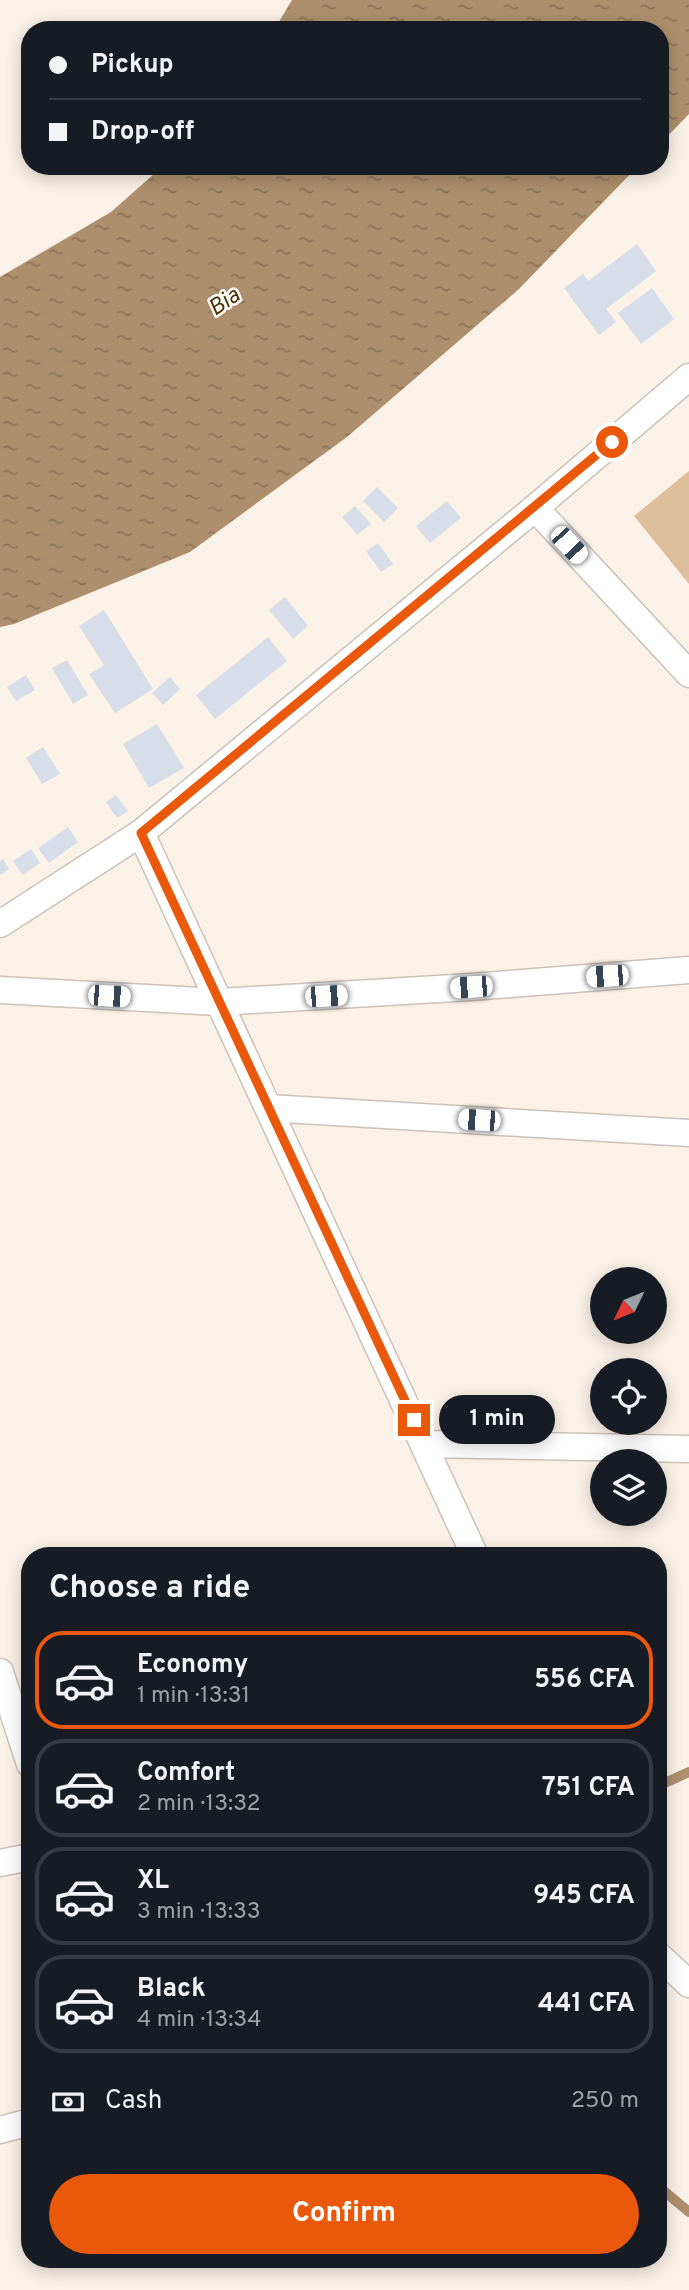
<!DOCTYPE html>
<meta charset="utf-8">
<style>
:root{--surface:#171b24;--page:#20242c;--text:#f1f3f6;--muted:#9ea1a6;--line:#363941;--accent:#ea580c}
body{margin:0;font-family:Overpass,sans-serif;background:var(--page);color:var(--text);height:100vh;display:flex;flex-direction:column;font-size:26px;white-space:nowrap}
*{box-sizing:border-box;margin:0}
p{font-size:23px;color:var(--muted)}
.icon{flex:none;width:38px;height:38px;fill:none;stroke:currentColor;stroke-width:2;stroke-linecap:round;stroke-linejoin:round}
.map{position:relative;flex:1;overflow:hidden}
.sheet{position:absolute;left:21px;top:1547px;width:646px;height:721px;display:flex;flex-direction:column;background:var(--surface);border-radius:28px;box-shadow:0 4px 18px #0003}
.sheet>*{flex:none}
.guide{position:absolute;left:21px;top:21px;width:648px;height:154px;border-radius:28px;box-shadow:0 4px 18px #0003;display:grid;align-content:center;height:154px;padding:0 28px;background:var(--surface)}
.needle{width:46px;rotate:227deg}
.tools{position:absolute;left:590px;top:1267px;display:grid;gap:14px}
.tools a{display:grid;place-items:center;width:77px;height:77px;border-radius:50%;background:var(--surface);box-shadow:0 4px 18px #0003;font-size:35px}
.end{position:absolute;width:32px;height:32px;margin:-16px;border:9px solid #ea580c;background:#fff;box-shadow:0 0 0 4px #fff}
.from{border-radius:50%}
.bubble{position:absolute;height:49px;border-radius:24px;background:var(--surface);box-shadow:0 4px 18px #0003;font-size:23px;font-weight:700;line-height:49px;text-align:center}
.car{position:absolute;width:21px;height:42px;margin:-21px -10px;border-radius:9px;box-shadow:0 0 5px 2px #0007;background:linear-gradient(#fff 24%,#345 0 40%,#fff 0 76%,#345 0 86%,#fff 0)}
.guide b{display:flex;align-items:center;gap:24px;height:66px;font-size:26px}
.guide b+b{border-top:2px solid var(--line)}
.guide i{width:18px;height:18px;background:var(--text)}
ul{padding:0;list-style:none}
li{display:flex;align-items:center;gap:21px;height:98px;margin:0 14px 10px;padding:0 14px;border:4px solid var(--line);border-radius:28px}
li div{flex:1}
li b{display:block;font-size:26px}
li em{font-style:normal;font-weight:700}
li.on{border-color:var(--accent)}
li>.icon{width:63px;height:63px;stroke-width:1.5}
h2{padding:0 28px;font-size:32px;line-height:84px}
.pay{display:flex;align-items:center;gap:18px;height:77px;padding:0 28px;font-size:26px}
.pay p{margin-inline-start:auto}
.cta{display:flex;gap:14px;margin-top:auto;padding:14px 28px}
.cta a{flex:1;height:80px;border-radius:42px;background:var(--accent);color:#fff;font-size:28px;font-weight:700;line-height:80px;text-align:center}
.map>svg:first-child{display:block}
.pitch{fill:#ddbd9a}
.water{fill:url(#water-ripples)}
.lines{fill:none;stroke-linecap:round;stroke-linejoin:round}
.stream{stroke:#ae8f6d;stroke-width:10}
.building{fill:#d7dee9}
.minor-casing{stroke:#cbc2b9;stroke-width:29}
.minor{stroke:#fff;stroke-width:26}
.route{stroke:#ea580c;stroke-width:9}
.labels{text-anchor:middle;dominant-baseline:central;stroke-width:5;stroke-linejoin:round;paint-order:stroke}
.water-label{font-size:23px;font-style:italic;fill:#4e2f00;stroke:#fff}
</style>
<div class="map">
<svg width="689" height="2290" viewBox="0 0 689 2290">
<defs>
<pattern id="water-ripples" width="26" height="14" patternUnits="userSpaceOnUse" patternTransform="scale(1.75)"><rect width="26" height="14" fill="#ae8f6d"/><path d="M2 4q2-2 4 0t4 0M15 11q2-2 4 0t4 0" fill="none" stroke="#8d7459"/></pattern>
</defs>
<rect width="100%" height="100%" fill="#faf1e7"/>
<!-- pitch -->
<path class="pitch" d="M689,471V584L634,516Z"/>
<!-- water -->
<path class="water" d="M292,0H689V114L660,144V30H274Z
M163,166H638L519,289L347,437L190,552L14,624L0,627V277L111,212Z"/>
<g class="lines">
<!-- stream -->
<path class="stream" d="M658,1786L689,1772
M658,2186L689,2212"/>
</g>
<!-- building -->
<path class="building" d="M637,244L656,271L606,309L616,322L599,335L564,288L583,274L588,281Z
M652,288L674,319L641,344L618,313Z
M377,487L398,508L384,522L363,501Z
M447,501L461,518L430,543L416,526Z
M355,506L371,524L357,535L342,517Z
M378,543L393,564L381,572L366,551Z
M285,597L308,626L293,639L269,610Z
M104,610L153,689L115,713L89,674L104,665L79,626Z
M268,637L287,661L215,719L196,695Z
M67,660L88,695L73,704L52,668Z
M26,675L35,690L16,701L7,687Z
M170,677L180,689L163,705L152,693Z
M157,724L184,768L149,788L123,744Z
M43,747L60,774L42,784L26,758Z
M116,795L128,811L117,818L106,802Z
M68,827L78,842L49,863L38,848Z
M31,849L40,863L23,875L13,861Z
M3,859L9,869L0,875V861Z"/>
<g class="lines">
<defs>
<path id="minor" d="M535,508L689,674
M141,833L475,1556
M0,924L141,833L535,508L689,377
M0,990L219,1002L471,987L689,970
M268,1108L689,1133
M426,1444L689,1449
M0,1672L30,1764
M0,1863L30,1857
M658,1955L689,1984
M0,2130L30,2122"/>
</defs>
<!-- minor casing -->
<use href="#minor" class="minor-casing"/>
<!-- minor -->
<use href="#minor" class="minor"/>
</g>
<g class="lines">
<!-- route -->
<path class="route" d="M414,1420L141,833L612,442"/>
</g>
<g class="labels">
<!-- water labels -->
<g class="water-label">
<text transform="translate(225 303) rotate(-34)">Bia</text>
</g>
</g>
</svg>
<div class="tools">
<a><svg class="needle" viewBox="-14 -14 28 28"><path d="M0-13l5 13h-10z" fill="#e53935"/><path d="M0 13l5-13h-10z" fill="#9ea1a6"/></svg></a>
<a><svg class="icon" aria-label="locate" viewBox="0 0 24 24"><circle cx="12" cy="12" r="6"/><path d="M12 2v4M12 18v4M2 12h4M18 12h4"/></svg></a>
<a><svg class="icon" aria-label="layers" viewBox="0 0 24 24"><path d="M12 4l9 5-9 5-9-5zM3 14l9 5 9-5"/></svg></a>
</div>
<i class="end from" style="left:612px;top:442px"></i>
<i class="end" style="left:414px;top:1420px"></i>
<div class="bubble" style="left:439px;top:1395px;width:116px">1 min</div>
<i class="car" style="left:569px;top:545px;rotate:137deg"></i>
<i class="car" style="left:607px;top:976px;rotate:266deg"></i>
<i class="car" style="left:471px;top:987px;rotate:266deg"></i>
<i class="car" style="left:109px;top:996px;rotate:93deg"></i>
<i class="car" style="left:326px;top:996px;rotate:87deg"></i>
<i class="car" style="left:479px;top:1120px;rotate:273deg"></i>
<div class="guide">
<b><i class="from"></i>Pickup</b>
<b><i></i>Drop-off</b>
</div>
<section class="sheet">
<h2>Choose a ride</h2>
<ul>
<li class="on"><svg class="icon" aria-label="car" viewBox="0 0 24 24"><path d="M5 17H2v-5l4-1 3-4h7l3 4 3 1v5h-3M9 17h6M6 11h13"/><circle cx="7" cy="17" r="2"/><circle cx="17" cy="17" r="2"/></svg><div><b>Economy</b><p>1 min · 13:31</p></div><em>556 CFA</em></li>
<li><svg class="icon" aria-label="car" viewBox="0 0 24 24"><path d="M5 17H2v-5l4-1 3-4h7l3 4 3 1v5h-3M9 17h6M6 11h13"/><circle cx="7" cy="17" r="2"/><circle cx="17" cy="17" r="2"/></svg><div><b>Comfort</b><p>2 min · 13:32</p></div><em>751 CFA</em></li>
<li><svg class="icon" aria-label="car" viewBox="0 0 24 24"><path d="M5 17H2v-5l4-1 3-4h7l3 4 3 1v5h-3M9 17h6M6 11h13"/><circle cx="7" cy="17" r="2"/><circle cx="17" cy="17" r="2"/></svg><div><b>XL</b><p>3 min · 13:33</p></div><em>945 CFA</em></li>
<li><svg class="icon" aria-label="car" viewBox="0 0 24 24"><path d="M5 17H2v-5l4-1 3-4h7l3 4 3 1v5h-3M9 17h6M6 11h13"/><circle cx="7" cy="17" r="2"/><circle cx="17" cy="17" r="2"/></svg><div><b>Black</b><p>4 min · 13:34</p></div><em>441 CFA</em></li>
</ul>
<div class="pay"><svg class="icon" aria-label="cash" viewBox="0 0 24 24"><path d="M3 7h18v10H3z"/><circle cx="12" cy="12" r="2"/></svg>Cash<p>250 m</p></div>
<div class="cta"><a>Confirm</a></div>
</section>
</div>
